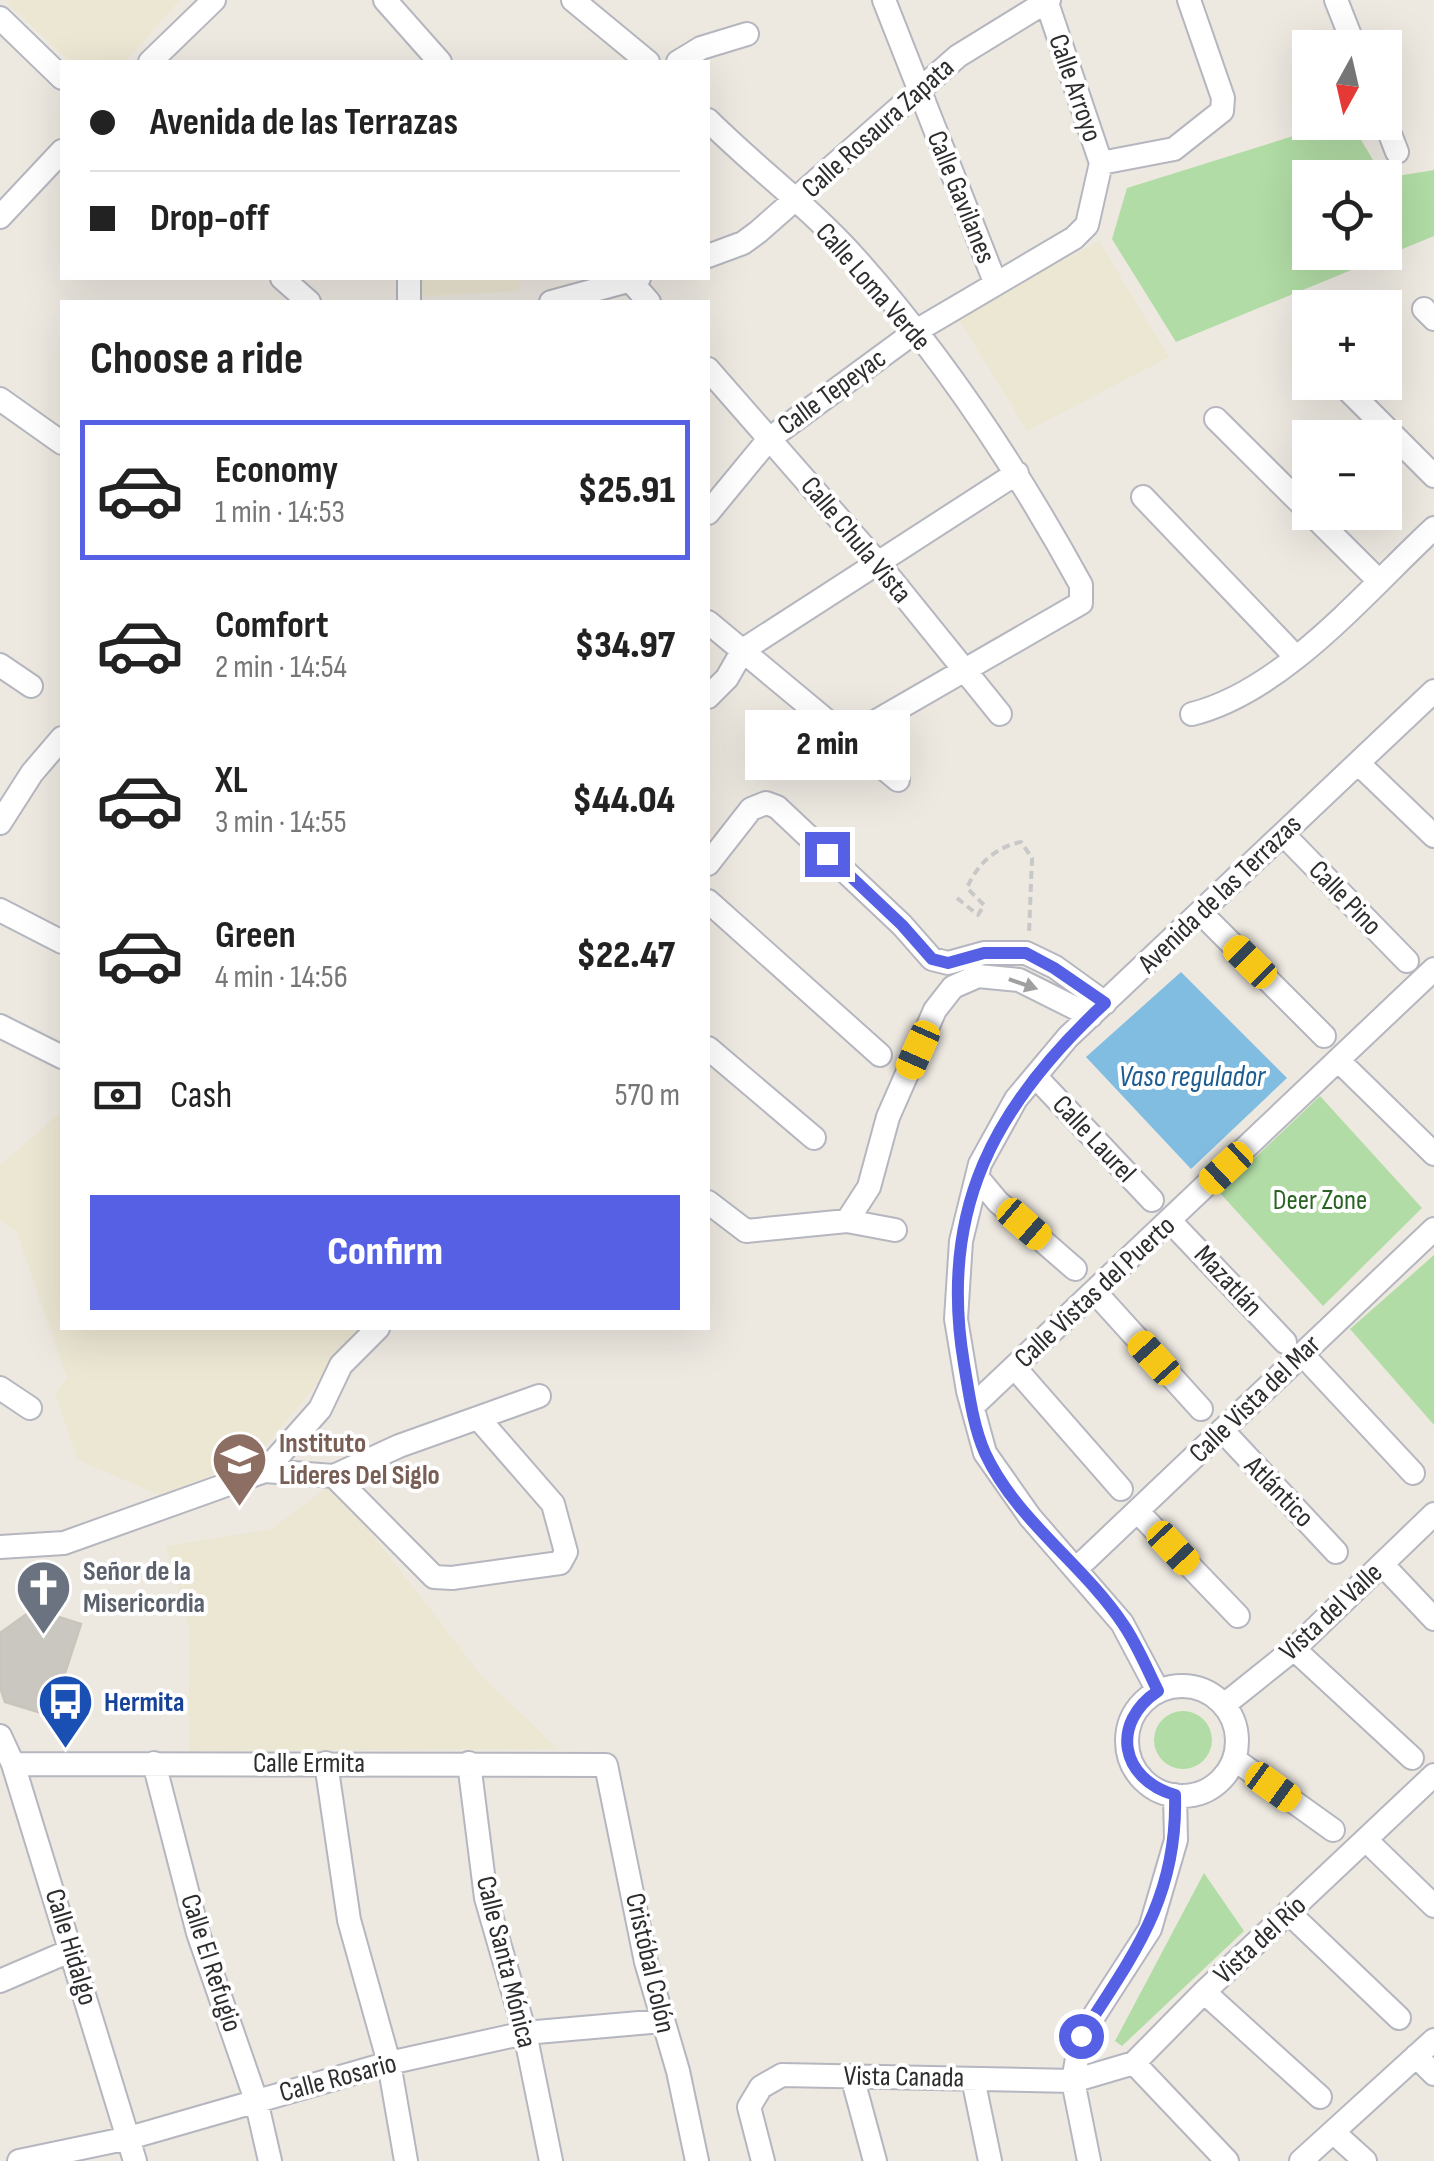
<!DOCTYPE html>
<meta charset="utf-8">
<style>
:root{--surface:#fff;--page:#f2f2f2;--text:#222;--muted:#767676;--line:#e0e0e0;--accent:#5560e5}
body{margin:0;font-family:"Sofia Sans Condensed",sans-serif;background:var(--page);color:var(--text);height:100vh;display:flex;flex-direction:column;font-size:38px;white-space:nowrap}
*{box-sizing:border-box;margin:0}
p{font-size:32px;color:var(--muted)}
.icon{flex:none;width:55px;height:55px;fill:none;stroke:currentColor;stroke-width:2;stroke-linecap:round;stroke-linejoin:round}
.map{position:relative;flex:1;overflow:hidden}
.sheet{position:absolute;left:60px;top:300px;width:650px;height:1030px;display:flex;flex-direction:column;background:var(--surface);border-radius:0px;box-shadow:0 10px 40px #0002}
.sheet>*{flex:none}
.hud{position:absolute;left:60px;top:60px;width:650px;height:220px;border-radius:0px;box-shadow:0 10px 40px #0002;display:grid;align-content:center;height:220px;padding:0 30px;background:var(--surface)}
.needle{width:65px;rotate:188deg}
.tools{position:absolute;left:1292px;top:30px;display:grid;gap:20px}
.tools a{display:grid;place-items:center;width:110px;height:110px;border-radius:0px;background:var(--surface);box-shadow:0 10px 40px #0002;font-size:50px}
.end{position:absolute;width:45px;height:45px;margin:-22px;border:12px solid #5560e5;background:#fff;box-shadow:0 0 0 5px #fff}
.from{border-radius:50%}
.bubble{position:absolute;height:70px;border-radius:0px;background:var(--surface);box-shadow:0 10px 40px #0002;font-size:32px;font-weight:800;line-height:70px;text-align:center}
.car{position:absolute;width:30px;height:60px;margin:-30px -15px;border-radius:12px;box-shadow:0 0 8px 2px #0007;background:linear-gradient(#f5c518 24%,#345 0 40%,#f5c518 0 76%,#345 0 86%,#f5c518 0)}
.hud b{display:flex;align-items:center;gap:35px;height:95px;font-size:38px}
.hud b+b{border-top:2px solid var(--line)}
.hud i{width:25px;height:25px;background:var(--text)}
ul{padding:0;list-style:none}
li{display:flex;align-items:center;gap:30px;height:140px;margin:0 20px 15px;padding:0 10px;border:5px solid transparent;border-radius:0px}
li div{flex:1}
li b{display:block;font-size:38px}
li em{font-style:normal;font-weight:800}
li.current{border-color:var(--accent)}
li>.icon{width:90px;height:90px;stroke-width:1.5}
h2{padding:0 30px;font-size:45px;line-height:120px}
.pay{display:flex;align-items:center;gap:25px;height:110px;padding:0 30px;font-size:38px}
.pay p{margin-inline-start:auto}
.button{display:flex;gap:20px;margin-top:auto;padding:20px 30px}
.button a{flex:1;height:115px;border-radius:0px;background:var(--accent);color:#fff;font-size:40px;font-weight:800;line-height:115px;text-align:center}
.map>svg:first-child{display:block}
.education{fill:#ece7d3}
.green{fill:#b1dca5}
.water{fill:#81bde1}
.building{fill:#c9c7bf;stroke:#c8c5bb;stroke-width:2.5}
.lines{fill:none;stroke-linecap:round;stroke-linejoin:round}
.minor-casing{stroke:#b5b6bf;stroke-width:26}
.path{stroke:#c8c8c8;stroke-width:4;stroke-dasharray:8 5;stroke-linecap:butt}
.minor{stroke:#fff;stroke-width:22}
.oneway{fill:#a0a0a0}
.route{stroke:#5560e5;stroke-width:12}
.labels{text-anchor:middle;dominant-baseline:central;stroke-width:8;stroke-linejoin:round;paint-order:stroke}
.street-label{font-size:28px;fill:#2d2d2d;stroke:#fff}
.park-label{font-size:28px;fill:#2a6324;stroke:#fff}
.education-label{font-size:28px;font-weight:bold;fill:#785e54;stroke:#fff;text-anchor:start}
.worship-label{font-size:28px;font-weight:bold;fill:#5b616d;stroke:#fff;text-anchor:start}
.transit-label{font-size:28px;font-weight:bold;fill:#164399;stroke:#fff;text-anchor:start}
.water-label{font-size:30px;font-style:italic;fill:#1e5c90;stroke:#fff}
</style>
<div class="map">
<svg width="1434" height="2161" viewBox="0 0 1434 2161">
<rect width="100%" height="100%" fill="#ede9e1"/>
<!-- education -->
<path class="education" d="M10,0H180L125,62H70L7,3Z
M1099,241L1169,357L1027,431L957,316Z
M420,278H520L519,291L420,297Z
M62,1111V1328H363L255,1459L159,1495L78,1460L55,1393L67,1378L16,1231L0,1221V1165Z
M333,1483L480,1674L558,1749L189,1751V1627L166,1546L271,1529Z"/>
<!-- green -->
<path class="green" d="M1335,123H1351L1383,177L1310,178V252H1385V178L1434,170V236L1176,342L1112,239L1127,188Z
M1320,1096L1422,1208L1323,1306L1219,1192Z
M1434,1255V1425L1350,1329Z
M1154 1740a29 29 0 1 1 58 0a29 29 0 1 1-58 0Z
M1204,1873L1244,1931L1122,2046L1115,2041Z"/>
<!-- water -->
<path class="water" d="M1181,972L1287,1078L1191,1169L1086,1057Z"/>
<!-- building -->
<path class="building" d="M34,1609L81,1624L51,1716L5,1702L0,1687V1633Z"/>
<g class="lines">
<defs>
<path id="minor" d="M385,0L440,62
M573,0L648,62
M884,0L995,282
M1336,0L1355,48
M0,18L62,78
M150,62L214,0
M678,62L701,48L747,34
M708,120C756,168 812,209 857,260C945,359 1018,470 1081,585V603L847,738
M1385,121L1397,152
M1101,163L1174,149L1222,111L1223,98L1189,0
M0,217L62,151
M708,256L743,243L758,232L958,56L1049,0
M282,278L309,302
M628,278L649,302
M409,302V278
M551,302L639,278
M1424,309L1434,319
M708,369L878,563L1000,714
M1340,382L1434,476
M0,399L62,443
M1216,419L1378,580
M1143,497L1295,656
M708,513L769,439L916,331L1074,238L1087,225L1101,163L1046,0
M708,622L898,780
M0,665L31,686
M708,697L727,678L743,650L1017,473
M1192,714C1284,691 1366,591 1434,528
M1358,763L1434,836
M0,823L32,773L62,738
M1283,834L1407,961
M708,864L751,809L766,803L777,807L902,925L932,959L948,963L984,953H1026L1055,967L1105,1003
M708,901L880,1055
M0,910L62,942
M1201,913L1324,1036
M0,1026L62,1057
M708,1048L814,1138
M1339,1061L1434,1154
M1036,1077L1152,1200
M977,1177L998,1202L1075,1269
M708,1202L746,1231L847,1221L869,1187L888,1117L935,1010L953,987L978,976L1019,980L1091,1016
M847,1221L895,1230
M1170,1221L1285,1342
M1095,1292L1201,1409
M1302,1354L1413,1473
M1015,1368L1121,1489
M0,1388L30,1408
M973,1406L1434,969
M1222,1430L1336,1552
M265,1471L334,1476L399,1446L539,1396
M334,1476L434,1577L452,1578L560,1563L566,1552L553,1504L479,1419
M1137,1511L1238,1616
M0,1547L64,1543L265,1471L320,1409L341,1365L378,1328
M1382,1564L1434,1619
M1076,1569L1434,1229
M1294,1649L1412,1758
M1127 1741a55 55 0 1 1 110 0a55 55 0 1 1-110 0Z
M1158,1691L1122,1623L1030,1517L985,1453L968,1391L956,1319L961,1241L980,1164L1016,1099L1068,1037L1434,691
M1224,1705L1294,1649L1434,1514
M0,1736L13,1764L135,2161
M1234,1759L1333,1830
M154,1763L198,1933L256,2100L270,2161
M326,1763L349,1920L389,2063L406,2161
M469,1763L486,1898L525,2033L551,2161
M13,1764L606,1765L646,1962L678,2071L697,2161
M1367,1841L1434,1906
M1288,1912L1399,2018
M0,1981L72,1950
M1204,1992L1320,2097
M1416,2056L1434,2074
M1134,2063L1227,2161
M852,2076L875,2161
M973,2079L990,2161
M1333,2132L1365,2161
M19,2161L129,2138L389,2063L525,2033L662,2021
M763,2161L749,2107L761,2087L782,2075L1073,2081L1134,2063L1204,1992L1434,1775
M1089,2161L1073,2081L1081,2036L1150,1929L1176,1840L1175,1795
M1301,2161L1434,2040"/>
</defs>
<!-- minor casing -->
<use href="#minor" class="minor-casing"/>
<!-- path -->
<path class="path" d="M957,898L978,915L984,905L967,888C977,864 996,847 1021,842L1032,858L1029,934"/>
<!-- minor -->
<use href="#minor" class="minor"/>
</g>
<!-- one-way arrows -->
<defs><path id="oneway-solid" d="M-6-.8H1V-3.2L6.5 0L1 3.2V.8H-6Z" transform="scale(2.5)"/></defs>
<use class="oneway" href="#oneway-solid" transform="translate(1023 984) rotate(19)"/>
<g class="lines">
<!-- route -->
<path class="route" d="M827,854L902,925L932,959L948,963L984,953H1026L1054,968L1105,1003C994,1106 938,1210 964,1364C969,1393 973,1426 985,1453C1016,1520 1083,1564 1123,1624C1137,1644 1147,1669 1158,1691C1110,1723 1120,1779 1175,1795C1178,1897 1134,1954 1081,2036"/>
</g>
<!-- icons -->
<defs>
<symbol id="university-pin" viewBox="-11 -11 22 30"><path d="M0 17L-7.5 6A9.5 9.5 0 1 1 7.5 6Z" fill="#8d6e63" stroke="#fff"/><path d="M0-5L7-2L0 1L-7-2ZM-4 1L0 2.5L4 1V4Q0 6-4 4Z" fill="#fff"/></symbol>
<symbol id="church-pin" viewBox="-11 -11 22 30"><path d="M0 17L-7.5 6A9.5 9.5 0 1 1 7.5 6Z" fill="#6b7280" stroke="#fff"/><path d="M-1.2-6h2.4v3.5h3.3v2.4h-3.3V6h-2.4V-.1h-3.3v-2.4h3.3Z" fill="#fff"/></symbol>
<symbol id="bus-pin" viewBox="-11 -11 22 30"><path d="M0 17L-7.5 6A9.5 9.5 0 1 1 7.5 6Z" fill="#1a4fb4" stroke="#fff"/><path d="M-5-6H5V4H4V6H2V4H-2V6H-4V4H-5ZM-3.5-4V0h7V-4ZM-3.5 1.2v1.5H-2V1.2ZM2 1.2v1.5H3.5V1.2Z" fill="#fff"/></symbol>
</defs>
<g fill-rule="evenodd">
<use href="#university-pin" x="208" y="1428" width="63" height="86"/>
<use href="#church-pin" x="12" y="1556" width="63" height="86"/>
<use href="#bus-pin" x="34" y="1670" width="63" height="86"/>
</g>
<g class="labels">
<!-- street labels -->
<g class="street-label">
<text transform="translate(1075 88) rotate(71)">Calle Arroyo</text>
<text transform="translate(878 128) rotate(-42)">Calle Rosaura Zapata</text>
<text transform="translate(961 197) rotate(68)">Calle Gavilanes</text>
<text transform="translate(873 287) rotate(49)">Calle Loma Verde</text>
<text transform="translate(832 392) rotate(-36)">Calle Tepeyac</text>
<text transform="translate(856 540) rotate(50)">Calle Chula Vista</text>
<text transform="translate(1220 894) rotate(-44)">Avenida de las Terrazas</text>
<text transform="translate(1345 898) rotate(46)">Calle Pino</text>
<text transform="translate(1094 1139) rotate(47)">Calle Laurel</text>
<text transform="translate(1228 1281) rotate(47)">Mazatlán</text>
<text transform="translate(1095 1292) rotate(-43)">Calle Vistas del Puerto</text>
<text transform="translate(1255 1399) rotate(-44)">Calle Vista del Mar</text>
<text transform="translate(1279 1492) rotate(46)">Atlántico</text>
<text transform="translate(1331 1612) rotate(-43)">Vista del Valle</text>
<text x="309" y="1763">Calle Ermita</text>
<text transform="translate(1260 1940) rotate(-43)">Vista del Río</text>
<text transform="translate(71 1947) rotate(73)">Calle Hidalgo</text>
<text transform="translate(506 1962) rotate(76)">Calle Santa Mónica</text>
<text transform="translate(211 1963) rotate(72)">Calle El Refugio</text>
<text transform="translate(650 1963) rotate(77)">Cristóbal Colón</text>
<text transform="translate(904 2077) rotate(1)">Vista Canada</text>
<text transform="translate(338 2078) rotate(-15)">Calle Rosario</text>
</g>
<!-- park labels -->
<g class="park-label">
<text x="1320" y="1200">Deer Zone</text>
</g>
<!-- education labels -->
<g class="education-label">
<text x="279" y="1443">Instituto<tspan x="279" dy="32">Lideres Del Siglo</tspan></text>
</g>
<!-- worship labels -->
<g class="worship-label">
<text x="83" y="1571">Señor de la<tspan x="83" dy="32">Misericordia</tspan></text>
</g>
<!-- transit labels -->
<g class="transit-label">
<text x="104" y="1702">Hermita</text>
</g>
<!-- water labels -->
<g class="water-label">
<text x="1192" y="1077">Vaso regulador</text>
</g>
</g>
</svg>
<div class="tools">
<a><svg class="needle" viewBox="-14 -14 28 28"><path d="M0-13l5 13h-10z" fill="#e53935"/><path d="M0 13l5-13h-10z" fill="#767676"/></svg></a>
<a><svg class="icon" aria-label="locate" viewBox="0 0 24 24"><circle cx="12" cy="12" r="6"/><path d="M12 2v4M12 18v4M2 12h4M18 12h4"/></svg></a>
<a>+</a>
<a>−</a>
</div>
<i class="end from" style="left:1081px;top:2036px"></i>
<i class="end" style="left:827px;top:854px"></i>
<div class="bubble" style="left:745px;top:710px;width:165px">2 min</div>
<i class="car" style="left:1250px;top:962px;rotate:315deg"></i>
<i class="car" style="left:918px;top:1050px;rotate:204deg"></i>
<i class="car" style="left:1226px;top:1168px;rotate:227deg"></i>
<i class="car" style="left:1024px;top:1224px;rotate:131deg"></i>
<i class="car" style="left:1154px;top:1358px;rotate:318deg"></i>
<i class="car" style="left:1173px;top:1548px;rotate:137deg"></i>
<i class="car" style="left:1273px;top:1787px;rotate:126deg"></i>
<div class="hud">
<b><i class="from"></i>Avenida de las Terrazas</b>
<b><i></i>Drop-off</b>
</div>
<section class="sheet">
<h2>Choose a ride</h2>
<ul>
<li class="current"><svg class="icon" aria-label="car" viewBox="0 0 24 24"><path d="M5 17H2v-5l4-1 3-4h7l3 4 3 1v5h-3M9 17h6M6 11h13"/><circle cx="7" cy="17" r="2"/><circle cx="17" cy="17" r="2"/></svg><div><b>Economy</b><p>1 min · 14:53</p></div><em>$25.91</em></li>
<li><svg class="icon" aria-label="car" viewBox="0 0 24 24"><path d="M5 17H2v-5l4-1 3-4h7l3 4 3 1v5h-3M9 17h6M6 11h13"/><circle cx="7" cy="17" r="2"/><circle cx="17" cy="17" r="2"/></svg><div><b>Comfort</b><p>2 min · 14:54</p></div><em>$34.97</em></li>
<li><svg class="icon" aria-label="car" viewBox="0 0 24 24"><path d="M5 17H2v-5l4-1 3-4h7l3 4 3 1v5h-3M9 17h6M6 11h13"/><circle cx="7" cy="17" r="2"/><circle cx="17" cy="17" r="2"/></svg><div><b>XL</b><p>3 min · 14:55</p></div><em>$44.04</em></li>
<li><svg class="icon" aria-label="car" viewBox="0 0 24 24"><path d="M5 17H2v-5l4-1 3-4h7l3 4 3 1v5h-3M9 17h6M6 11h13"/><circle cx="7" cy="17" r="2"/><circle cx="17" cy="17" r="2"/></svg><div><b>Green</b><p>4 min · 14:56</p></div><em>$22.47</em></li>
</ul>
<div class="pay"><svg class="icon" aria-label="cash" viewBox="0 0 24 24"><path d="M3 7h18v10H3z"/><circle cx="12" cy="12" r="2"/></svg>Cash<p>570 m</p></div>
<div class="button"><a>Confirm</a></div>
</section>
</div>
